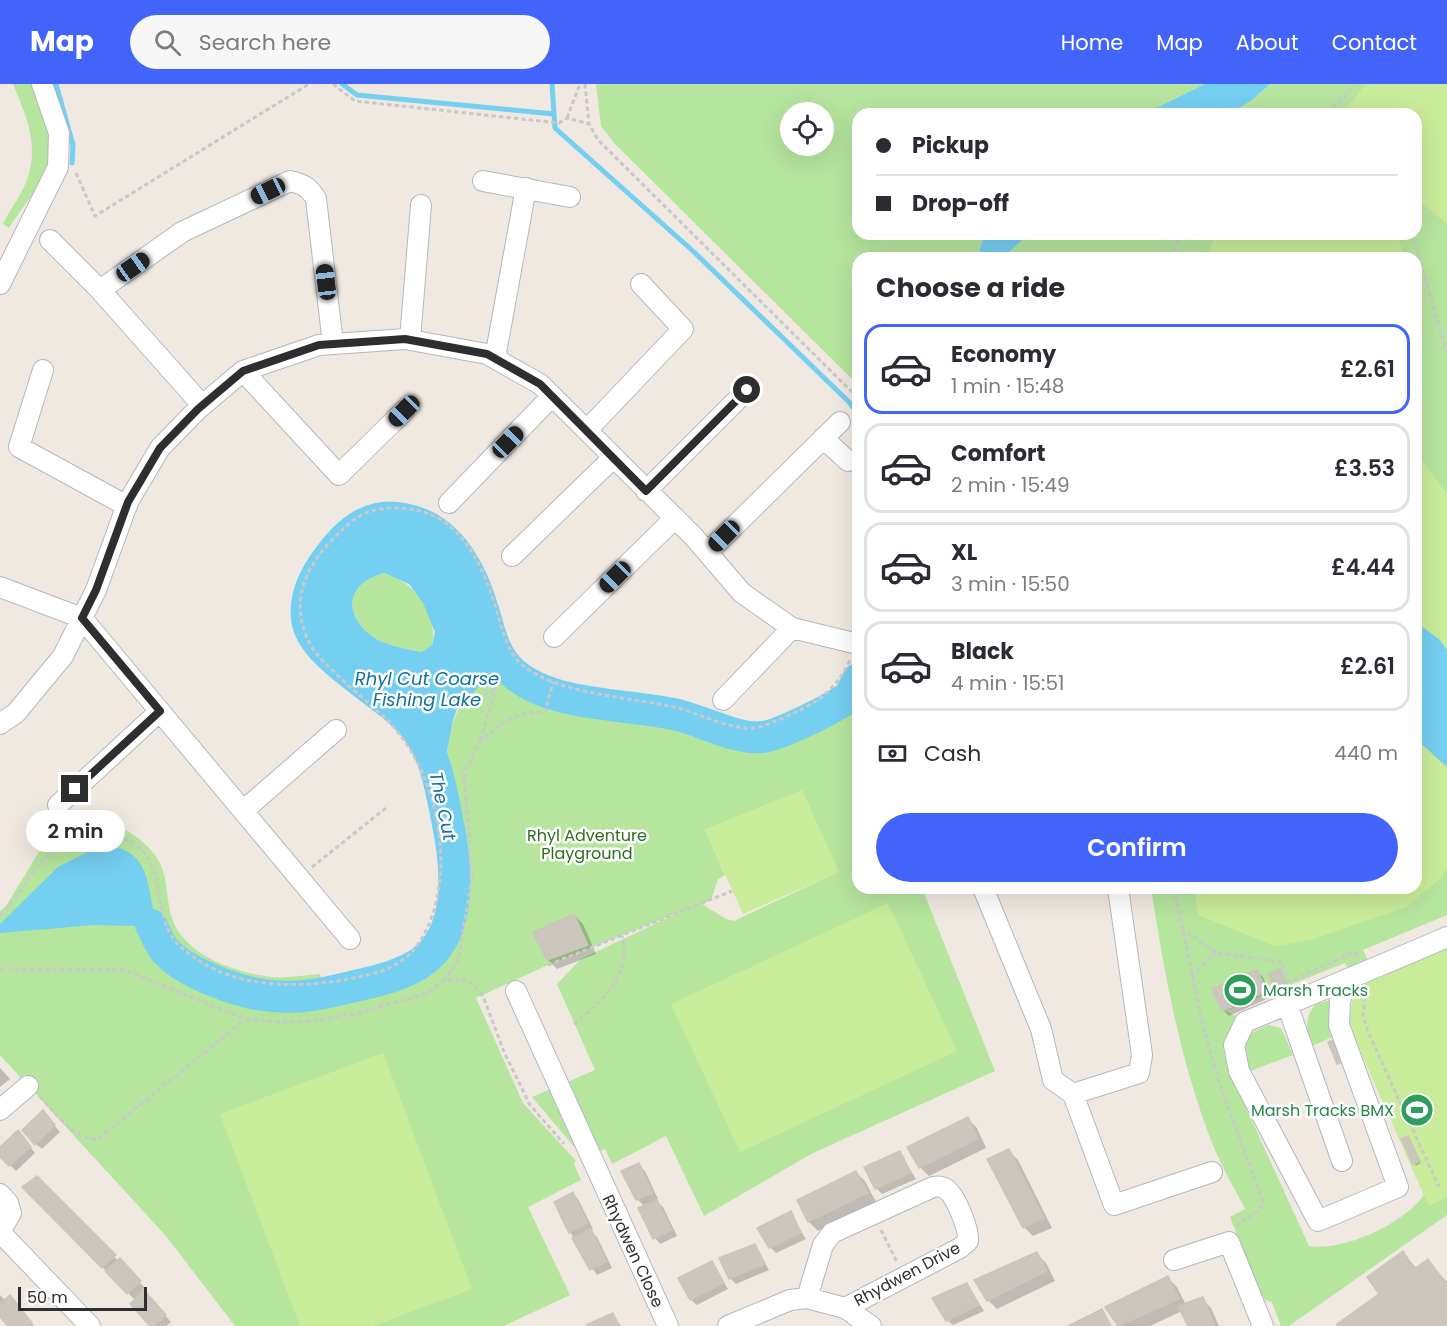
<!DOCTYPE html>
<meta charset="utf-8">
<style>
:root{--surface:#fff;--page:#f7f7f7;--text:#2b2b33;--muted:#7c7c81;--line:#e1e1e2;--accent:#4264fb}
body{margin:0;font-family:Poppins,sans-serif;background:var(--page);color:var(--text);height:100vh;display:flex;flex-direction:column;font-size:22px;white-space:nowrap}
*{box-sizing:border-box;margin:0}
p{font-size:20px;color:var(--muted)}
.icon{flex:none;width:33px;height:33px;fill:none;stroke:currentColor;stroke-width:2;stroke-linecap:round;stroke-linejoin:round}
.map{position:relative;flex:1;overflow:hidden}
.sheet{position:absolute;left:852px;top:168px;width:570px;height:642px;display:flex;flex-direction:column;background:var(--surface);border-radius:18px;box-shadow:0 6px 24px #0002}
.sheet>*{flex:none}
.hud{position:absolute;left:852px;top:24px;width:570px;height:132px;border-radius:18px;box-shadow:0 6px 24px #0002;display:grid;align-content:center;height:132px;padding:0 24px;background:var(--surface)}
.fabs{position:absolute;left:780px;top:18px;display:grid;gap:12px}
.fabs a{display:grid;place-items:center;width:54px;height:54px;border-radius:50%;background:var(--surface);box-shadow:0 6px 24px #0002;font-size:30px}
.scale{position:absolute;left:18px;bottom:15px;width:129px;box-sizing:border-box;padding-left:6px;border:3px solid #2e2e2e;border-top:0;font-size:16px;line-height:21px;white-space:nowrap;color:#2e2e2e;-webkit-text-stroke:4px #fff;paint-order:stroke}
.end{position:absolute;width:27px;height:27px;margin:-14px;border:8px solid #2e2e2e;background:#fff;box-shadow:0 0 0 3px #fff}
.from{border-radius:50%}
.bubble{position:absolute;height:42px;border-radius:21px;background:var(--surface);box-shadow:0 6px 24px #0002;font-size:20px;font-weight:600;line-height:42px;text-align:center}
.car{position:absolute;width:18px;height:36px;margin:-18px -9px;border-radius:8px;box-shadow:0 0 4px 2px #0007;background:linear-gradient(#222 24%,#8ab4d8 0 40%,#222 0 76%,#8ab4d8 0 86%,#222 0)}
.hud b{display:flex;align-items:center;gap:21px;height:57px;font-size:22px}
.hud b+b{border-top:2px solid var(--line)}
.hud i{width:15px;height:15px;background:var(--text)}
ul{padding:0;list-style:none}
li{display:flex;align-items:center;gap:18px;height:90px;margin:0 12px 9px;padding:0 12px;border:3px solid var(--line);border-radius:18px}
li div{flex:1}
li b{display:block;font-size:22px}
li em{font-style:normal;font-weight:600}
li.on{border-color:var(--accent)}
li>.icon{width:54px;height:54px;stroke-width:1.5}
h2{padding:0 24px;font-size:27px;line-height:72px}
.pay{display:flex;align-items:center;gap:15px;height:66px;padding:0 24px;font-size:22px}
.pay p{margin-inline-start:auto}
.primary-button{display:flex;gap:12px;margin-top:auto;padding:12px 24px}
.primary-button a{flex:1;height:69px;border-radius:36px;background:var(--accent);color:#fff;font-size:24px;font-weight:600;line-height:69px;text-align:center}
header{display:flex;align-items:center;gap:36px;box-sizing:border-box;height:84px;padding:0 30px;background:var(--accent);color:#fff}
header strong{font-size:28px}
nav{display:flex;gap:33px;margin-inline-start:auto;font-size:21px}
.search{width:420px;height:54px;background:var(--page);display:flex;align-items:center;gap:15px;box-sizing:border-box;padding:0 21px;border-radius:33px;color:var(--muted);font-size:22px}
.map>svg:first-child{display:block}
.green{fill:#b6e59e;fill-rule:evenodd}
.pitch{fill:#c9ec9a}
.water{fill:#75cff0;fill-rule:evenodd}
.shadow{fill:#0003}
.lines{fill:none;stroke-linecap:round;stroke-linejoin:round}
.stream{stroke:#75cff0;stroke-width:5}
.river{stroke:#75cff0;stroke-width:32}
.building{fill:#cbc7bf;stroke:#cbc5ba;stroke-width:1.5}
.minor-casing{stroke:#b4b7c1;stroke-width:22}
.path{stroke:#c9c9c9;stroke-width:3;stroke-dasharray:4.5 3;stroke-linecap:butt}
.minor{stroke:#fff;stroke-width:20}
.route{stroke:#2e2e2e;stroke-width:8}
.labels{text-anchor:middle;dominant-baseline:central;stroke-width:5;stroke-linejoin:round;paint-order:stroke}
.park-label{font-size:16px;fill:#2c6e1b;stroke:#fff}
.leisure-label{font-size:16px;fill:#27864d;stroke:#fff;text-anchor:start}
.street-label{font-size:16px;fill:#2e2e2e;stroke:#fff}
.water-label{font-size:18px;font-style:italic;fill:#0d6fa3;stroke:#fff}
</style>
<header>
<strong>Map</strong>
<div class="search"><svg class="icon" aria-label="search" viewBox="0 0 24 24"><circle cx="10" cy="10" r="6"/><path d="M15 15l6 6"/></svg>Search here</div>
<nav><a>Home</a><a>Map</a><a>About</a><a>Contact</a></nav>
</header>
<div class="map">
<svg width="1447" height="1242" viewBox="0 0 1447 1242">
<rect width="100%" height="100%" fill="#efe9e1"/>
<!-- green -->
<path class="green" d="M13,0H37C48,26 59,63 45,90C36,108 20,126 9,144L3,140C9,127 18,116 24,103C41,65 28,36 13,0Z
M596,0H1205L1144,30H858V150H988L983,155L977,174H858V301L614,59L601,42ZM790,28H824V62H790Z
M1270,0H1447V831L1363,866L1374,890L1447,864V1131L1289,1242H1281L1272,1218L1262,1215L1230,1133L1245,1125C1233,1101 1218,1076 1209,1051C1179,971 1164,888 1151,804H1416V174H1008V169L1029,150H1416V30H1229L1251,17ZM1345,879L1355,900L1349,941L1424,1111C1405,1139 1343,1168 1309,1162L1226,980L1228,955L1237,932L1225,927Z
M385,489C414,498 439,530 432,561L422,568C406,565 382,561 369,550C340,525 351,497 385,489Z
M501,595L515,596L531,606L572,620L671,638L745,659H768L844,624L858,607V804H922L995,987L813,1069L704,1132L666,1052L612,1080L605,1065L594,1069L565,999L595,986L557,900L581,875L682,827L548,881L476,914L523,1019L576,1077L574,1080L581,1096L528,1123L570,1211L504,1242H235L166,1152L0,971V827L6,822L38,769L110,738C134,749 159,765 165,794C168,811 168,832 178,847C198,876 237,888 270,893C286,895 304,891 320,890L328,914C352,910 377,908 399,898C476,864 462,791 451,724C449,711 444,696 445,683C445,673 448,662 450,652C454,631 461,614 479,603C485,599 494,597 501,595ZM705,745L838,788L734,837L726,835L702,820L711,816L718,795L725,791Z
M1331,916L1337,951L1312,962C1306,946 1304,933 1316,920Z
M1269,941L1281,944L1293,971L1250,987C1239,961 1242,950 1269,941Z
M551,1005L582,1072L532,1013Z"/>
<!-- pitch -->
<path class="pitch" d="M1366,0H1447V140L1416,114V30H1342Z
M1217,150H1393L1398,154L1405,174H1205Z
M1416,368L1447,410V784L1441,794L1406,823L1311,856L1276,862L1198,831L1194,804H1416Z
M802,706L839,788L743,830L705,745Z
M888,819L957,967L740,1068L671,920Z
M1439,864H1447V1113L1429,1122L1349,941L1355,900Z
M383,969L472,1205L373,1242H300L220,1030Z"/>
<!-- water -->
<path class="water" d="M1205,0H1270L1251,17L1229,30H1144Z
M988,150H1029L1008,169V174H977L983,155Z
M393,433C504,452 457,558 529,598L501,595L479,603L458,622L453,636L444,683L450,748C443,713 438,678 418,648C390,603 297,576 308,517C311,504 315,491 324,480C348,449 354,441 393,433ZM385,489L409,500L423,519L435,548L432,561L422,568C406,565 382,561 369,550C340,525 351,497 385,489Z
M1416,538L1440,556L1447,566V683L1416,655Z
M101,761C165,765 139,821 167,859C177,872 192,882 205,892L161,868L151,854L135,842L94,841L0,849V840L58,783Z"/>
<!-- shadow -->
<path class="shadow" d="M574,831L583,840L596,870L557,885L548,876L535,849Z
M1257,888L1263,893L1271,913L1229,932L1223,926Z
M1282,890L1288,903L1279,907L1277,905Z
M0,984L10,995L0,1003Z
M48,1034L60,1048L42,1065L36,1060Z
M968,1035L977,1044L986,1064L929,1092L920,1083Z
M23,1054L35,1069L16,1087L0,1071V1065Z
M1408,1054L1421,1079L1416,1082L1414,1079Z
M1009,1067L1018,1076L1052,1144L1033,1152L1024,1143L989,1075Z
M899,1069L916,1095L882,1110L876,1104Z
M639,1081L645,1087L658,1115L655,1116L663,1123L677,1152L660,1160L655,1154L645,1123L637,1115Z
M856,1088L865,1097L876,1118L818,1147L809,1138L799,1117Z
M36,1094L145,1204L142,1206L171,1238L166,1242H152L135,1216L24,1104Z
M573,1110L578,1115L593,1145L590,1146L597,1153L612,1184L597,1191L570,1148Z
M790,1129L806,1155L776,1169L770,1163Z
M754,1161L769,1186L736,1200L730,1194Z
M1403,1169L1417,1185L1428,1177L1447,1198V1242H1340L1381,1210Z
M1037,1170L1046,1179L1055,1197L997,1225L988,1216Z
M712,1179L728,1205L697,1221L691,1216Z
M1168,1194L1177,1203L1186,1221L1202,1215L1211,1224L1219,1242H1190L1182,1227L1150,1242H1119L1108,1223Z
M967,1201L984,1227L953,1241L947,1236Z
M0,1211L6,1217L15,1219L34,1242H10L0,1231Z
M613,1231L621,1242L588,1241Z"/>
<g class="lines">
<!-- stream -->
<path class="stream" d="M56,0L73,61L72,79
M342,0L357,11L554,30
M552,0L555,44L694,168L849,318L858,330"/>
<!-- river -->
<path class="river" d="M151,841C156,849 159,860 165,866C183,888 235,907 263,911C297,916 322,910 355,902C376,897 399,892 417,881C465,852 457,782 447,735C441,705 436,672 417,646C392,611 312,575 307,535C304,510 317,488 332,469C348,448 370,430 398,434C445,440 469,481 482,523C489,545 493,571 512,588C552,624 627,619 678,631C702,637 738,656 762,653C778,652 834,624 847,614C852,609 855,602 858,595"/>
</g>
<!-- building -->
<path class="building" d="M574,830L588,861L547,876L533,848Z
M1280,885L1287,901L1275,906L1268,890Z
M1257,886L1267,907L1222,927L1212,905Z
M1336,955L1345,977L1337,980L1328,958Z
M43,1026L55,1041L35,1061L22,1046Z
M968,1033L978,1055L919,1084L907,1063Z
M18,1046L31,1063L9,1082L0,1073V1063Z
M1408,1052L1420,1077L1413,1080L1401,1055Z
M1009,1065L1044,1134L1023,1144L987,1075Z
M900,1067L911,1089L875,1105L864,1083Z
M639,1079L653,1109L636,1116L621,1087Z
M856,1087L868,1109L808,1138L797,1116Z
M37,1092L116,1171L102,1184L22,1103Z
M573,1108L588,1139L569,1149L554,1118Z
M657,1116L672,1146L653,1155L638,1124Z
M791,1127L801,1149L769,1164L757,1144Z
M591,1145L607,1178L590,1186L572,1154Z
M755,1160L765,1180L729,1195L719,1174Z
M1403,1167L1414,1185L1428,1175L1447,1201V1242H1338L1337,1240L1379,1210L1367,1193Z
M1037,1168L1047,1187L987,1217L974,1196Z
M120,1174L141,1197L127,1210L105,1187Z
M712,1177L724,1199L690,1216L678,1194Z
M1168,1192L1179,1215L1118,1242L1105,1223Z
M967,1199L979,1221L946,1237L932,1214Z
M144,1206L166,1231L154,1242H150L130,1220Z
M10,1211L32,1239L29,1242H8L0,1233V1220Z
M1203,1213L1215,1242H1188L1178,1222Z
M1102,1225L1111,1242H1068Z
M613,1229L619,1242L586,1241Z"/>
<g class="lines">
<defs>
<path id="minor" d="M483,97L570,113
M50,156L100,206L202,321
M0,200L58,83L59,49L42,0
M100,206L182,148L290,97C303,100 309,103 316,115L333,260
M410,256L421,121
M495,274L526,104
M43,286L19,363L127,422
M243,287L339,391L404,327
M587,346L683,245L641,200
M823,354L848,377
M646,407L747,306
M449,419L552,312
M708,468L840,338
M512,472L614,373
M0,503L82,534L350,855
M554,553L675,434
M723,616L792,544
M0,640L16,629L63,572L96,506L128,418L160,364L198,325L243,287L319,261L405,255L487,270L540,300L694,453L742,509L792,544L858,560
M58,721L160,627
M243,727L336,646
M983,804L1041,945L1053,996L1073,1010L1139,989L1142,971L1118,804
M1347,895L1340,917L1339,941L1398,1103L1318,1137L1239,987L1234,961L1245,938C1312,910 1380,882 1447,853
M516,907L668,1242
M1287,920L1342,1077
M1073,1010L1114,1121L1212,1088
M0,1026L28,1002
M0,1110L8,1119L11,1129L0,1148
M0,1148L90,1242
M1174,1176L1229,1158L1263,1242
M807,1214L823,1161L832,1149L933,1103C938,1102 942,1102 946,1105C956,1112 969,1145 968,1157L960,1164L845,1224
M728,1242L790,1216L807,1214L845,1224L871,1242"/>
</defs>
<!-- minor casing -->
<use href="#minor" class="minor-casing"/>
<!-- path -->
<path class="path" d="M333,0L355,17L559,39L567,34L589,40
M585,0L589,40L598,56L858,314
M1329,30L1355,0
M567,34L580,0
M76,89L95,132L309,0
M1412,150L1447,268
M1170,174L1181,150
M854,357L858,348
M464,621L496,604
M480,656L496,604
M312,783L386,724
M1174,804L1202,937L1219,998L1263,1118L1261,1124L1237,1142
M0,832C16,817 26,796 40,779C49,769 64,763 76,758C84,755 91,751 100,751C180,755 143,828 180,862C226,905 295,906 353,894C379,889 402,883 418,860C461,798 439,687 387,636C368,617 321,581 310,560C289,520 304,484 333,455C343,445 353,434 366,429C384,422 406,423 424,428C465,441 485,487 496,524C501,541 506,565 519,578C553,611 634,613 678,624C699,630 730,645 751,644C761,644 773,638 783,634C813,621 836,608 850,576
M1181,844L1216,869L1281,878L1289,898L1355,868L1358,872
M548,881L732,807
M0,885L124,886L246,935L281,938L314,937L358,929L428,909L443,897L461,895L470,898L483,912L504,968L530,1021L564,1060
M1191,892L1216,869
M443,897L458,877L472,793L464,689L480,658L502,639L525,629L545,628L553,598
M1366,906L1363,932L1369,950L1439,1103
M574,940C601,918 633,890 622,852
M40,1013C55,1028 75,1057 98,1055L246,935
M881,1146L897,1178"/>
<!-- minor -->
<use href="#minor" class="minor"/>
</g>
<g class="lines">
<!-- route -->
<path class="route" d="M75,705L160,627L82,534L96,506L128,418L160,364L198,325L243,287L319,261L405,255L487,270L540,300L646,407L747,306"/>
</g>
<!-- icons -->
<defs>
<symbol id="stadium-disc" viewBox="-11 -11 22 22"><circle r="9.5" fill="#2e9e5b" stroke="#fff"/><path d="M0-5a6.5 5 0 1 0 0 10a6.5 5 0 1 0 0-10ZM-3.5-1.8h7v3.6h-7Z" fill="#fff"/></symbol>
</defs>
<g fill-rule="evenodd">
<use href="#stadium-disc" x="1221" y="887" width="38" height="38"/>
<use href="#stadium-disc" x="1398" y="1007" width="38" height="38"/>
</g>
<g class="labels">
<!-- park labels -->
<g class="park-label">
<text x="587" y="751">Rhyl Adventure<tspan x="587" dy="18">Playground</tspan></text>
</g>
<!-- leisure labels -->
<g class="leisure-label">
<text x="1263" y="906">Marsh Tracks</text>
<text x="1394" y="1026" text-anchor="end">Marsh Tracks BMX</text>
</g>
<!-- street labels -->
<g class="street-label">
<text transform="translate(633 1167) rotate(65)">Rhydwen Close</text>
<text transform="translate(907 1190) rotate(-28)">Rhydwen Drive</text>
</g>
<!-- water labels -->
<g class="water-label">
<text x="427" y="594">Rhyl Cut Coarse<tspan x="427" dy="21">Fishing Lake</tspan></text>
<text transform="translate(443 722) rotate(78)">The Cut</text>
</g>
</g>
</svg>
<div class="fabs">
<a><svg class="icon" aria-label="locate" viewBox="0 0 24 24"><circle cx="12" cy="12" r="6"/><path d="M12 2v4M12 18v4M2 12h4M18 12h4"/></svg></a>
</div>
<div class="scale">50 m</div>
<i class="end from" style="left:747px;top:306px"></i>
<i class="end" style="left:75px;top:705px"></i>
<div class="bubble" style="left:26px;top:726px;width:99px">2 min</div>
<i class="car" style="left:268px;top:107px;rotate:244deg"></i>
<i class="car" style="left:133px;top:183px;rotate:55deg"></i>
<i class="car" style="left:326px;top:198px;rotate:353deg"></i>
<i class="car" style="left:404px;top:327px;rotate:225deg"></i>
<i class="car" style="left:508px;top:358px;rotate:44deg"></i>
<i class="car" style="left:724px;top:452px;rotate:225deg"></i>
<i class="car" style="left:615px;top:493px;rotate:225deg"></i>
<div class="hud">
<b><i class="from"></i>Pickup</b>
<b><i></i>Drop-off</b>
</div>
<section class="sheet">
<h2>Choose a ride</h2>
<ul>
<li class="on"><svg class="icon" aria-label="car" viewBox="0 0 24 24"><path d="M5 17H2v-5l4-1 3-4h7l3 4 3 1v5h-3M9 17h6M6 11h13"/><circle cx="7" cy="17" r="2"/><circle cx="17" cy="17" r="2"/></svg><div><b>Economy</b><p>1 min · 15:48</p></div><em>£2.61</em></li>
<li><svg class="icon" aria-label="car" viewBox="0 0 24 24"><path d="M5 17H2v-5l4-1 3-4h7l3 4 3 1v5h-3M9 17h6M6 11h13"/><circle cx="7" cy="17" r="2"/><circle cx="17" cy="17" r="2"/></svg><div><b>Comfort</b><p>2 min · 15:49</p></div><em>£3.53</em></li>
<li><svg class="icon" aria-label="car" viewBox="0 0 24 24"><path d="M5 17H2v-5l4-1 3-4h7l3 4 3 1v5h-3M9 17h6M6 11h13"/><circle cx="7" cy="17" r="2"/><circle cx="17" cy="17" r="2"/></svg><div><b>XL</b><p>3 min · 15:50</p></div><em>£4.44</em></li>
<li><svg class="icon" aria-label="car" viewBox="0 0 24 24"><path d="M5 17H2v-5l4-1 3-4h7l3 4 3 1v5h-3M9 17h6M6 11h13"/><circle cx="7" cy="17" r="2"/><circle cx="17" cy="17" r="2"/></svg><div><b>Black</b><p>4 min · 15:51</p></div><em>£2.61</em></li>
</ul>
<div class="pay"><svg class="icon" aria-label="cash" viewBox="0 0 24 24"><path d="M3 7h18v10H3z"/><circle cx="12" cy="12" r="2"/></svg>Cash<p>440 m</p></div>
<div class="primary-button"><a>Confirm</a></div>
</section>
</div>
